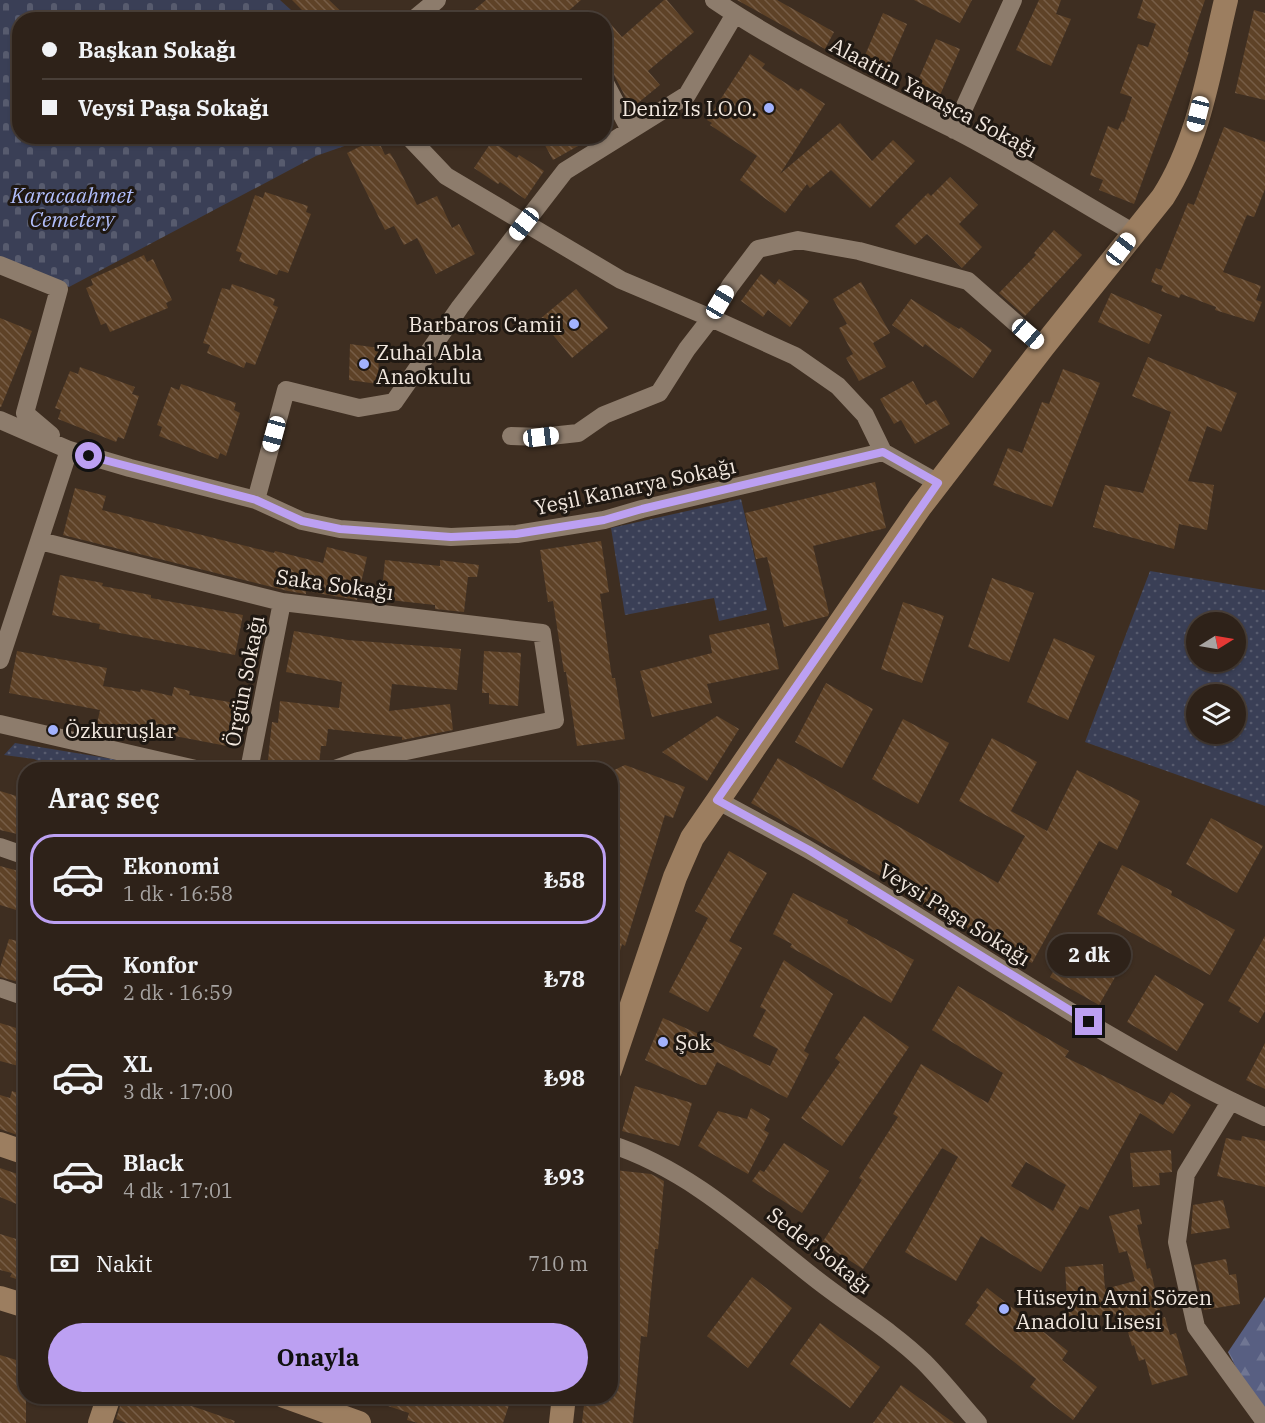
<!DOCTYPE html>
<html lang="tr">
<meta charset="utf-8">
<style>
:root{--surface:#2e2219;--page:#362a22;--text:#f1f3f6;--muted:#a7a4a2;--line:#493f38;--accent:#bca0f2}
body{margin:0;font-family:"IBM Plex Serif",serif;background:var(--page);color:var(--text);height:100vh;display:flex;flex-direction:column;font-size:22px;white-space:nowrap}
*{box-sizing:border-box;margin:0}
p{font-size:20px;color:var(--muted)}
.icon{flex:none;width:33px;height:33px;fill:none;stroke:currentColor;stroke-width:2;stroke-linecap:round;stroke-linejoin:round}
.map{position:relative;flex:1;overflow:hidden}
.panel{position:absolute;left:18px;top:762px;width:600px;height:642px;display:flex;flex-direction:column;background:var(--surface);border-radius:24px;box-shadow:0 2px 4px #0004,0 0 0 2px var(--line)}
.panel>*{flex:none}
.top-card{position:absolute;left:12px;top:12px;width:600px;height:132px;border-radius:24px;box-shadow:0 2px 4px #0004,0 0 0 2px var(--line);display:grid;align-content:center;height:132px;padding:0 30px;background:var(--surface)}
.needle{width:39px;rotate:79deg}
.buttons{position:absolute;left:1186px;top:612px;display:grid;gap:12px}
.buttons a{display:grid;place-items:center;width:60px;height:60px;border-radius:50%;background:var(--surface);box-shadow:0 2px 4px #0004,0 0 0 2px var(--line);font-size:30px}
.end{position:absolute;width:27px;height:27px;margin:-14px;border:8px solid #bca0f2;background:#111;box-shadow:0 0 0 3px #111}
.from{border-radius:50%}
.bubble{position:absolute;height:42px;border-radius:21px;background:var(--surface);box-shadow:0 2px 4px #0004,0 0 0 2px var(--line);font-size:20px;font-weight:800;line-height:42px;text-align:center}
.car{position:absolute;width:18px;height:36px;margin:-18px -9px;border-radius:8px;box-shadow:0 0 4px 2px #0007;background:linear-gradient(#fff 24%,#345 0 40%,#fff 0 76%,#345 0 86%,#fff 0)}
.top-card b{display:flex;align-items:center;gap:21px;height:57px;font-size:22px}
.top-card b+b{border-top:2px solid var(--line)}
.top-card i{width:15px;height:15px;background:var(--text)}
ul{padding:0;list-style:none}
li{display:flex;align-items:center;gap:18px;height:90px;margin:0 12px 9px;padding:0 18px;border:3px solid transparent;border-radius:24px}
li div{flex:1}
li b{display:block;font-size:22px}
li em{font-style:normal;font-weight:800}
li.current{border-color:var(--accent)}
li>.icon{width:54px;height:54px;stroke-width:1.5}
h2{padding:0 30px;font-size:27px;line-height:72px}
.pay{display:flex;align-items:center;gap:15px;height:66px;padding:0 30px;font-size:22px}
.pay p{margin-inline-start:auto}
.primary-button{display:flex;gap:12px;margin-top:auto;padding:12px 30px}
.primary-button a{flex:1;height:69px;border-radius:36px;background:var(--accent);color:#111;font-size:24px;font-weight:800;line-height:69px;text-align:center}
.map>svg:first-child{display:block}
.forest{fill:url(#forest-firs)}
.cemetery{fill:url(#cemetery-stones)}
.park{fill:url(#park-dots);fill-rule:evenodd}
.building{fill:url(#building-back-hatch);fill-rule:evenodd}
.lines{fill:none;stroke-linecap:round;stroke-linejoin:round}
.street{stroke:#8d7c6c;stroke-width:18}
.secondary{stroke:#9c7e60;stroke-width:24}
.route{stroke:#bca0f2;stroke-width:8}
.poi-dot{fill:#a2b2fd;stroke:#1f1812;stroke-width:2}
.labels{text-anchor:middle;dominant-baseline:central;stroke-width:6;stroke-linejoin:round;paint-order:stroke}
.street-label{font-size:21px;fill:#f1e7de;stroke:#1f1812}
.poi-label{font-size:21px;fill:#f1e7de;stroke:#1f1812;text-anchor:start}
.park-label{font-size:21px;font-style:italic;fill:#b1befb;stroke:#1f1812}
</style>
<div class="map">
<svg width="1265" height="1423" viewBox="0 0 1265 1423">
<defs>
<pattern id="forest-firs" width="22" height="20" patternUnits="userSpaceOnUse" patternTransform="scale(1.5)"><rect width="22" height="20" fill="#585f82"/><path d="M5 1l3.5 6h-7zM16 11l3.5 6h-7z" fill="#707693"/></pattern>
<pattern id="cemetery-stones" width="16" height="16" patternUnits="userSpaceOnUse" patternTransform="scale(1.5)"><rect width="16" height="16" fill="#3a3f56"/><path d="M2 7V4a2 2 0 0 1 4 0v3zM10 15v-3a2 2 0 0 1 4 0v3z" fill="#575b6e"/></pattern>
<pattern id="park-dots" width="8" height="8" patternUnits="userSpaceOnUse" patternTransform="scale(1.5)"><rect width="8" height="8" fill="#3a3f56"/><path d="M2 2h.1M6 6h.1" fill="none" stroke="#575b6e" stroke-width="1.8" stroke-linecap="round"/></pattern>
<pattern id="building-back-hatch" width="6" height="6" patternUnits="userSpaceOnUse" patternTransform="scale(1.5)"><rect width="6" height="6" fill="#5e4227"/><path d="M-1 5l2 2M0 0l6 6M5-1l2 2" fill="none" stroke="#765d46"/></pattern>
</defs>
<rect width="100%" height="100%" fill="#3e2e21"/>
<!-- forest -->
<path class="forest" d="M1265,1297V1420L1259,1413L1228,1352Z"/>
<!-- cemetery -->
<path class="cemetery" d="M0,0H280L301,19L20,20V136L370,137L316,156L69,287L0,261Z"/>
<!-- park -->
<path class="park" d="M741,499L767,610L719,621L714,598L625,615L611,528Z
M1150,571L1265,590V806L1085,742ZM1197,622H1236V662H1197ZM1236,694V734H1197V694Z
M15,743L174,769H57L34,759L4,755Z"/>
<!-- building -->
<path class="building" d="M292,0H329L350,20H312Z
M486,0H581L558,20H462Z
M664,0H667L694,32L648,71L660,85L633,107L626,98L614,75L604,70V16L622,37Z
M737,0H777L834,32L825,49Z
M914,0H972L960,23Z
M1039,0H1061L1056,14L1071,19L1051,66L1016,50Z
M1143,0H1205L1187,52H1189L1134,204L1099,190L1103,180L1090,175L1108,126L1118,130L1122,121L1124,122L1132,97L1120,93L1138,44L1148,47L1156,24L1137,18Z
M1254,10L1265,13V100L1235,93Z
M883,13L907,24L884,77L860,67Z
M936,39L960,49L937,102L913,92Z
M750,54L765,64L762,68L798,91L801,88L825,104L780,174L840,123L872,161L893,140L915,161L870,208L831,170L810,188L807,184L785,213L740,180L757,156L710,125L712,123L707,120Z
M1224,127L1265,142V189L1254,217L1247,215L1223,272L1261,286L1256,300L1262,302L1254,322L1215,310L1216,307L1181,294L1179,298L1161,291L1163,286L1151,282L1156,268L1161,270L1188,203L1194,205Z
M540,136H573L578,146L553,160Z
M377,138L385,155L390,153L396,163L417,205L437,196L452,228L459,224L475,254L436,274L417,238L404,245L394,226L385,230L347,153Z
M492,141L517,158L519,155L544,171L525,199L500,182L498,184L474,168Z
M950,177L978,205L959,224L982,247L962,268L927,234L915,245L895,226L928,193L931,196Z
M265,192L308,206L306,212L311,214L288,273L279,270L277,275L239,261L242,253L236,251L255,195L263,198Z
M1054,230L1082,255L1025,316L999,293L1036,255L1034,253Z
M144,255L147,262L153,259L172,300L166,303L168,308L110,332L106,323L101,325L86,288L93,285L91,279Z
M761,274L775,285L779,279L809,301L790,327L768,310L763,317L741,301Z
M861,282L890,333L873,343L886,367L859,381L846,358L853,354L839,328L847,324L833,299Z
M232,284L275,299L273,305L278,307L255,365L246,362L244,368L207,353L210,345L203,343L222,288L230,290Z
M576,289L608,328L572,358L540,319Z
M1111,293L1162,315L1149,344L1098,322Z
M911,299L959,329L961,327L992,350L973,378L925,344L923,347L892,325Z
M0,318L32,331L1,407H0Z
M350,344L379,348L378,384L349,380Z
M1148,357L1237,393L1221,432L1207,426L1188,481L1214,485L1207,530L1179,524L1174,549L1093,527L1105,485L1143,493L1171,412L1132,396Z
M80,367L135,387L132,394L139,396L124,439L118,437L116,442L58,419L61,410L55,408L70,371L78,374Z
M1063,369L1100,383L1052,507L993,485L1008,448L1022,453L1042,402L1049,404Z
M913,381L926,405L936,400L950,424L915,444L901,420L894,424L880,399Z
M181,384L236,403L234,410L240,413L226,456L220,453L218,459L159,436L162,427L157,425L171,387L179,390Z
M875,482L886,528L813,546L829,613L828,616L784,627L767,557L756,559L745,513Z
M75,488L106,496L102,510L274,553L275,551L323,563L327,547L367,557L357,600L306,591V594L288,591L63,535Z
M601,541L609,592L600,594L612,678H615L625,739L577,746L566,672H564L553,601L548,602L540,550Z
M385,560L440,566V560L479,565L477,577H468L464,612L435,609V605L381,599Z
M60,575L103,583L102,586L151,595V598L243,615L235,655L99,629L100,624L52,615Z
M992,578L1034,593L1009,662L968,647Z
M903,602L944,616L922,683L881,669Z
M769,623L779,669L707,684L712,703L652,717L640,671L712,653L709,635Z
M294,631L348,640L461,649L457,690L392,684L389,711L450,704L453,730L402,740V737L328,729L326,746H321L319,765L268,760L272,722L278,723L280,701L339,708L342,682L286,672Z
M1054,638L1095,656L1068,720L1027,702Z
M17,651L107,668L103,686L140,692L141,689L172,696L174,687L190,691L189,695L235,703L227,746L164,734L163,737L97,724L100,710L9,693Z
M484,651L521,653L518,706L489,704V693H482Z
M826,683L873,709L842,768L795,742Z
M717,716L739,729L707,781L662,752Z
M903,719L949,743L918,804L872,779Z
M992,738L1037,762L1011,811L1047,831L1077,770L1140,801L1117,850L1099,841L1032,963L896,889L898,886L751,803L778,758L998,883L1025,836L959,801Z
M625,765L685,787L673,818L665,815L625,946L622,944L614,971L610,970V772Z
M0,791L26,799V836L0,830Z
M1211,818L1263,846L1237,893L1186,864Z
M729,851L767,873L729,941L742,948L708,1012L669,992L708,918L695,911Z
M1122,865L1172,891L1171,895L1235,930L1210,975L1097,914Z
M0,866L26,873V913L0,905Z
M793,893L848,920L847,923L914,960L891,1003L790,947L792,944L773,934Z
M1076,932L1125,960L1099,1005L1050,977Z
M1265,936V1011L1258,1023L1239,1012L1241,1008L1228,1001Z
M9,939L26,943V984L0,977V968Z
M784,960L833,994L804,1051L809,1054L787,1098L717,1062L706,1085H701L645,1060L663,1018L770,1066L778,1049L753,1036L766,1010L760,1007Z
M1155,975L1204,1004L1177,1051L1127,1022Z
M958,986L1069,1051L1065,1057L1163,1105L1171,1092L1191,1105L1173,1134L1140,1113L1088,1210L1080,1206L1041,1272L981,1236L956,1281L905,1252L958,1157L942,1148L863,1269L822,1243L862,1180L859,1178L898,1117L893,1114L921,1064L988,1103L1003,1073L932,1030ZM1026,1162L1066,1185L1053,1211L1011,1186Z
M864,1016L909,1047L842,1146L801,1118L840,1062L835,1058Z
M0,1023L26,1031V1068L0,1061Z
M1265,1043V1089L1246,1080Z
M635,1086L692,1103L679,1146L622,1131Z
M12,1091L26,1096V1138L0,1129V1095L10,1098Z
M751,1108L770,1119L764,1130L769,1133L748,1174L698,1146L718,1111L747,1119Z
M1242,1136L1265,1141V1187L1217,1176L1226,1138L1241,1141Z
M784,1143L829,1171L802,1213L752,1181L760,1170L764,1172Z
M1171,1150L1172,1172L1159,1173L1160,1185L1133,1187L1130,1153Z
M0,1168L26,1177V1208L0,1197Z
M614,1170L651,1174L664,1181L658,1249H655L647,1337L641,1336L633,1423H582L585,1396H610V1211Z
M1223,1200L1230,1228L1191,1234L1193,1205Z
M1139,1209L1142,1224L1137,1225L1147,1269L1150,1268L1162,1318L1165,1317L1170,1335L1176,1333L1188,1375L1152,1385L1145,1359L1139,1361L1134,1345L1132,1346L1123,1314L1068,1317L1065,1267L1103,1264L1105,1289L1135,1281L1127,1251L1119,1253L1109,1216Z
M0,1234L26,1242V1282L10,1277L12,1273L0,1270Z
M1226,1259L1229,1275L1236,1274L1240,1304L1204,1310L1194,1265Z
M752,1277L792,1308L748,1368L707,1336Z
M987,1288L1068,1351L1062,1360L1097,1387L1073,1420L1030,1387L1036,1379L965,1324L979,1305L976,1303Z
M820,1323L880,1367L850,1408L790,1364Z
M0,1355L26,1363V1423H0Z
M901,1385L954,1423H873Z
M123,1396H163L235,1421L234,1423H126L116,1419Z
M367,1396H512L503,1423H418L407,1420L409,1413L367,1399Z"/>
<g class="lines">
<!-- street -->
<path class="street" d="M714,0C789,51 871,88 951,128C1014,160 1073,198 1134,233
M413,20L437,0
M604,81L630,130
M954,130L1013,0
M408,136L446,176L621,280L711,318L795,356L838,386L865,415L883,452L938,483
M0,265L59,289L25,413L51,435
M0,420L69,450L130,468L256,500L302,521L340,529L451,537L517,534L604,520L642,509L883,452
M511,436L541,437L578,433L604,415L659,393L687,349L711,318L730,286L758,249L798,240L859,251L968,281L1043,347
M256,500L286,390L359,408L394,402L460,307L565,171L687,95L735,14
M40,541L282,602L542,633L555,720L358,761L332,770
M0,660L69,450
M0,724L200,770
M249,770L282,602
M717,800C748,817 779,833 809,850C961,939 1105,1044 1265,1117
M0,847L26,856
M0,988L26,997
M1230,1102L1186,1174L1177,1242L1196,1327L1265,1422
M610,1144C688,1169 749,1226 812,1276C848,1305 890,1329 924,1362C943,1381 960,1403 978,1423"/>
<!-- secondary -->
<path class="secondary" d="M610,1070L675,877L692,838L920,507L1043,347L1163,197C1200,139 1210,66 1226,0
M0,1144L26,1153
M0,1298L26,1306
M284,1396L359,1423
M100,1423L109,1396
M561,1423L564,1396"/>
</g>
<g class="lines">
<!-- route -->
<path class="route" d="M89,456L256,500L302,521L340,529L451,537L516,534L604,520L642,509L883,452L938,483L717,800L809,850L1089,1022"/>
</g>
<!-- markers -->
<g class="poi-dot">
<circle cx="769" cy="108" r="6"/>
<circle cx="574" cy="324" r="6"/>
<circle cx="364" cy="364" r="6"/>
<circle cx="53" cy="730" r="6"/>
<circle cx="663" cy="1042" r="6"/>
<circle cx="1004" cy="1309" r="6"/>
</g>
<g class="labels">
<!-- street labels -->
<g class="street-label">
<text transform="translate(934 97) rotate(28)">Alaattin Yavaşca Sokağı</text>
<text transform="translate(635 486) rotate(-12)">Yeşil Kanarya Sokağı</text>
<text transform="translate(335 584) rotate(8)">Saka Sokağı</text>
<text transform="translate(244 681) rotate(-79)">Örgün Sokağı</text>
<text transform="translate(955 914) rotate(32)">Veysi Paşa Sokağı</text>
<text transform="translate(820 1250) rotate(38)">Sedef Sokağı</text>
</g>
<!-- poi labels -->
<g class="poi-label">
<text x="757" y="108" text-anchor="end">Deniz Is I.O.O.</text>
<text x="562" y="324" text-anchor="end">Barbaros Camii</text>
<text x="376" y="352">Zuhal Abla<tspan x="376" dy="24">Anaokulu</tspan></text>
<text x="65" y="730">Özkuruşlar</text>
<text x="675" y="1042">Şok</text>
<text x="1016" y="1297">Hüseyin Avni Sözen<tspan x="1016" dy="24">Anadolu Lisesi</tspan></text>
</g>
<!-- park labels -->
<g class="park-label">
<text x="72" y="195">Karacaahmet<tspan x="72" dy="24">Cemetery</tspan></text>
</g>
</g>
</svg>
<div class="buttons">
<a><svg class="needle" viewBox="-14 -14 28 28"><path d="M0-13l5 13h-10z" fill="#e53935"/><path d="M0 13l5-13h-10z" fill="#a7a4a2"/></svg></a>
<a><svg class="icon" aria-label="layers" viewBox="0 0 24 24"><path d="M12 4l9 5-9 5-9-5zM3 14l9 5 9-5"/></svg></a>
</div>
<i class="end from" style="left:89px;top:456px"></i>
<i class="end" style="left:1089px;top:1022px"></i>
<div class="bubble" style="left:1047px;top:934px;width:84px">2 dk</div>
<i class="car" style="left:1198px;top:114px;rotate:194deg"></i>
<i class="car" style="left:524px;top:224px;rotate:218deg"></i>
<i class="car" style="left:1121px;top:249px;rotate:38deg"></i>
<i class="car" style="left:720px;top:302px;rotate:31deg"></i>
<i class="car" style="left:1028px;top:334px;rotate:131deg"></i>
<i class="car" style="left:274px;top:434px;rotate:195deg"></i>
<i class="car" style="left:541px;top:437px;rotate:83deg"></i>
<div class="top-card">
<b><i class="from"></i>Başkan Sokağı</b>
<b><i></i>Veysi Paşa Sokağı</b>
</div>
<section class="panel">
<h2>Araç seç</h2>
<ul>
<li class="current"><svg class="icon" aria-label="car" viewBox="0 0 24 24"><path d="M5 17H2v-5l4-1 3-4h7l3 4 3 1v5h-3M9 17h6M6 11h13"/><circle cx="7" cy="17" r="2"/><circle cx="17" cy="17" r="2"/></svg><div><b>Ekonomi</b><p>1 dk · 16:58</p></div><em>₺58</em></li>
<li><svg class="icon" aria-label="car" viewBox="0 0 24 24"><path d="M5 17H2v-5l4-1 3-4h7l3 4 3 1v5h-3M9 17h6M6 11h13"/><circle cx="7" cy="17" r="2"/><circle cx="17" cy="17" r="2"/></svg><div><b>Konfor</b><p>2 dk · 16:59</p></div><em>₺78</em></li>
<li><svg class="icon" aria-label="car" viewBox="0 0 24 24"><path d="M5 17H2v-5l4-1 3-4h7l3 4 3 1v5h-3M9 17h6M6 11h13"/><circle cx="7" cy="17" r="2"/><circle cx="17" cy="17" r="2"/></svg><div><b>XL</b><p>3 dk · 17:00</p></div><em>₺98</em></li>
<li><svg class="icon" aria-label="car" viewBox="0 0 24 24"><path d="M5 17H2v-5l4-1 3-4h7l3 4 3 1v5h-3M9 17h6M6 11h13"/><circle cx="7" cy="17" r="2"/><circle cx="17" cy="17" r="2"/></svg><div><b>Black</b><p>4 dk · 17:01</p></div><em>₺93</em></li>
</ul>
<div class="pay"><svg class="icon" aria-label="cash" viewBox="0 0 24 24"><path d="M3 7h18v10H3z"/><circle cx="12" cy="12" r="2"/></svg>Nakit<p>710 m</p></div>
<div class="primary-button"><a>Onayla</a></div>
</section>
</div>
